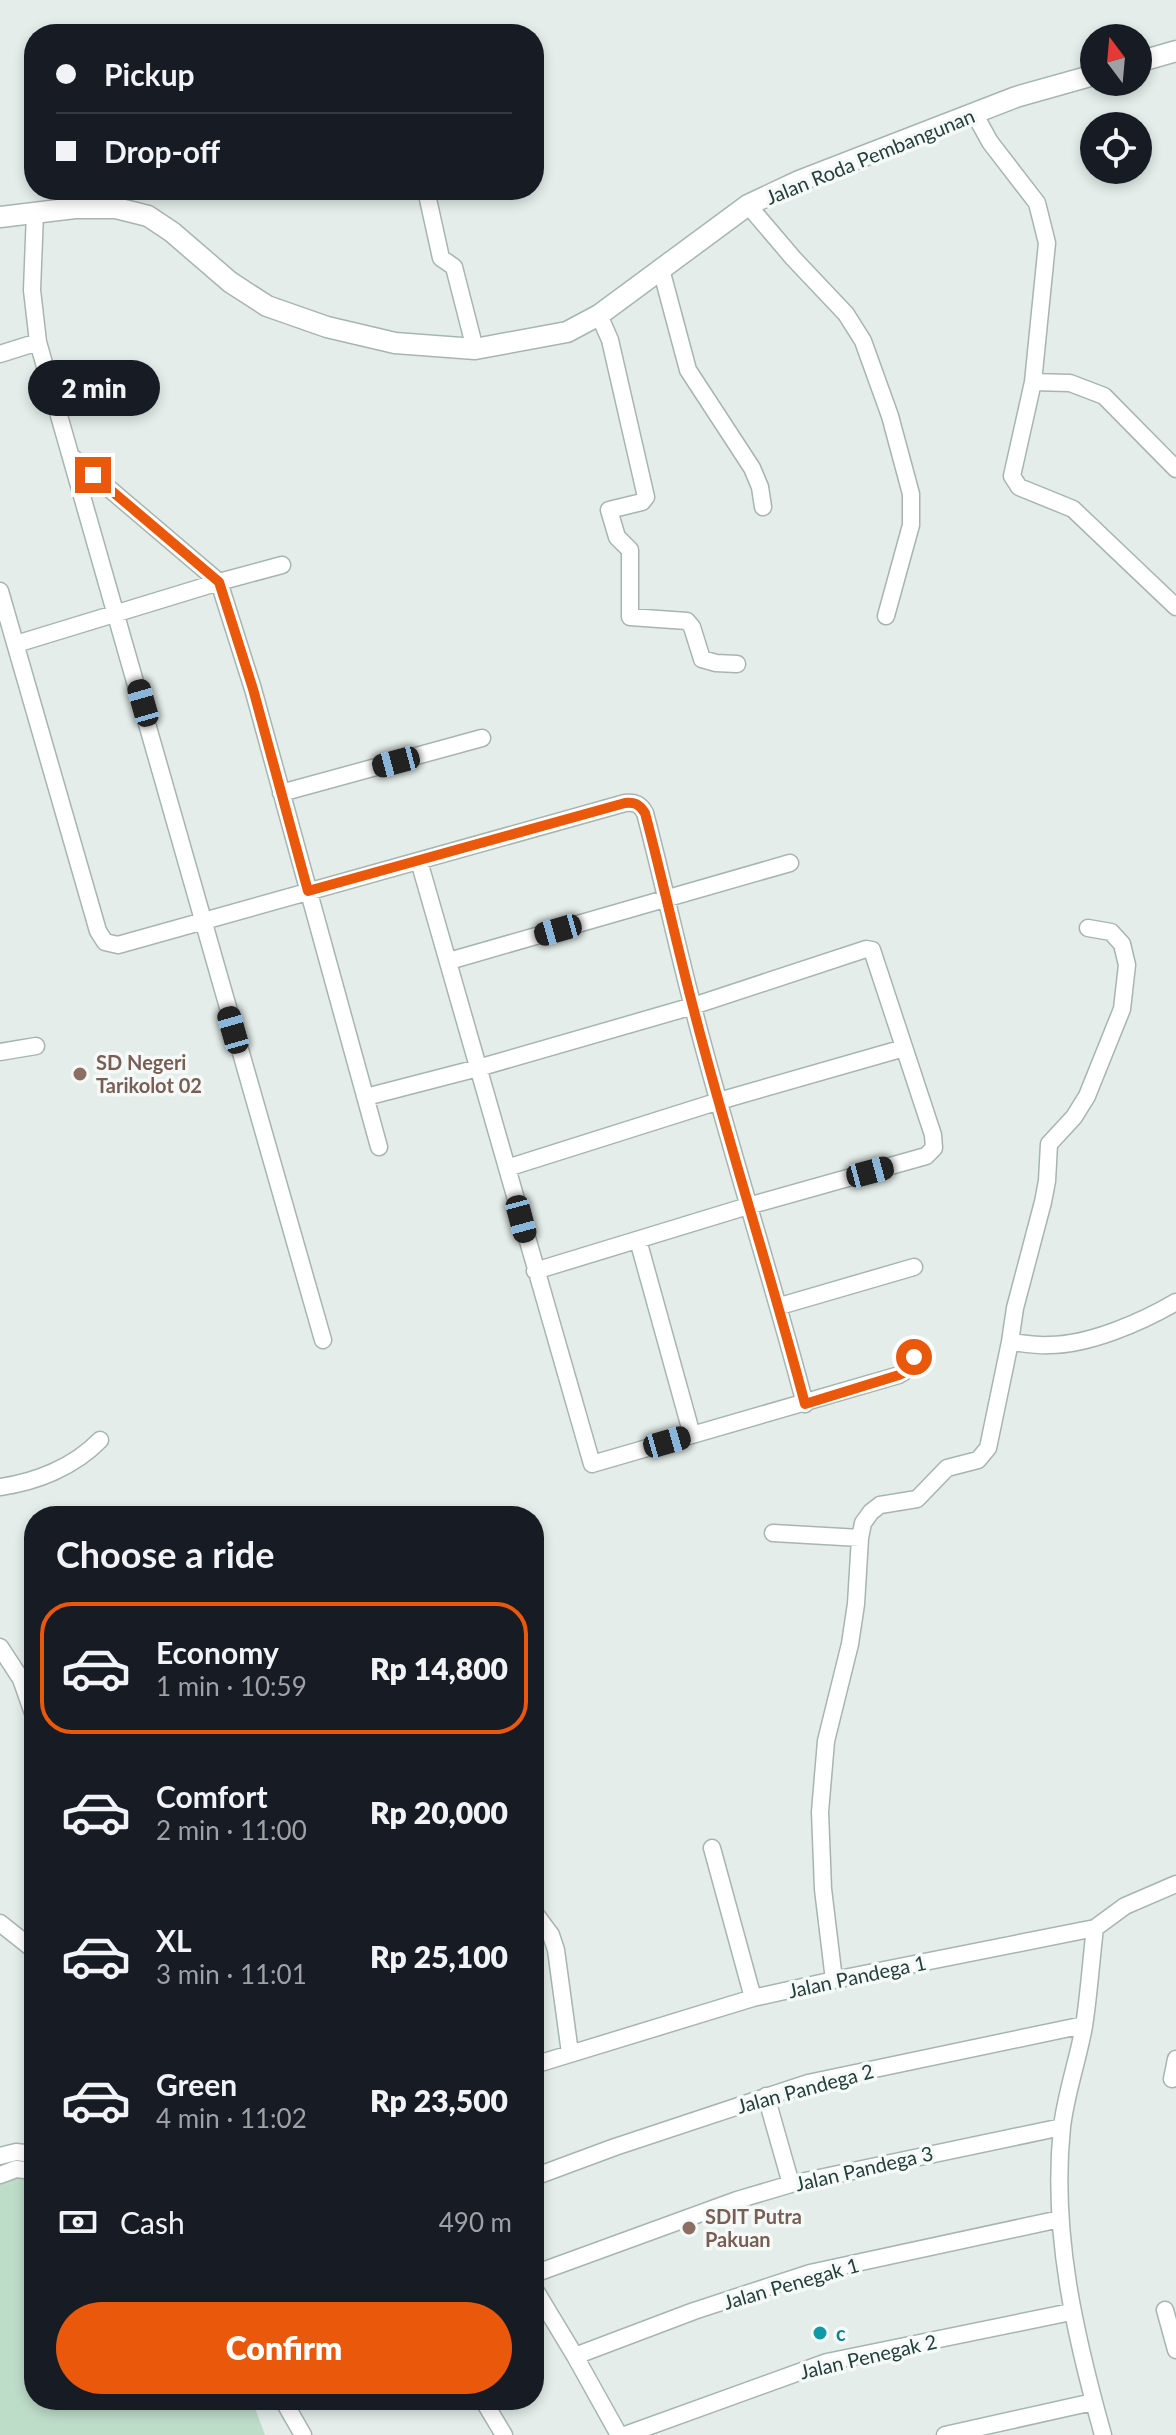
<!DOCTYPE html>
<meta charset="utf-8">
<style>
:root{--surface:#171b24;--page:#242831;--text:#f1f3f6;--muted:#9ea1a6;--line:#363941;--accent:#ea580c}
body{margin:0;font-family:Lato,sans-serif;background:var(--page);color:var(--text);height:100vh;display:flex;flex-direction:column;font-size:30px;white-space:nowrap}
*{box-sizing:border-box;margin:0}
p{font-size:26px;color:var(--muted)}
.icon{flex:none;width:44px;height:44px;fill:none;stroke:currentColor;stroke-width:2;stroke-linecap:round;stroke-linejoin:round}
.map{position:relative;flex:1;overflow:hidden}
.sheet{position:absolute;left:24px;top:1506px;width:520px;height:904px;display:flex;flex-direction:column;background:var(--surface);border-radius:32px;box-shadow:0 4px 12px #0003}
.sheet>*{flex:none}
.top-card{position:absolute;left:24px;top:24px;width:520px;height:176px;border-radius:32px;box-shadow:0 4px 12px #0003;display:grid;align-content:center;height:176px;padding:0 32px;background:var(--surface)}
.needle{width:52px;rotate:344deg}
.tools{position:absolute;left:1080px;top:24px;display:grid;gap:16px}
.tools a{display:grid;place-items:center;width:72px;height:72px;border-radius:50%;background:var(--surface);box-shadow:0 4px 12px #0003;font-size:40px}
.end{position:absolute;width:36px;height:36px;margin:-18px;border:10px solid #ea580c;background:#fff;box-shadow:0 0 0 4px #fff}
.from{border-radius:50%}
.bubble{position:absolute;height:56px;border-radius:28px;background:var(--surface);box-shadow:0 4px 12px #0003;font-size:26px;font-weight:800;line-height:56px;text-align:center}
.car{position:absolute;width:24px;height:48px;margin:-24px -12px;border-radius:10px;box-shadow:0 0 6px 2px #0007;background:linear-gradient(#222 24%,#8ab4d8 0 40%,#222 0 76%,#8ab4d8 0 86%,#222 0)}
.top-card b{display:flex;align-items:center;gap:28px;height:76px;font-size:30px}
.top-card b+b{border-top:2px solid var(--line)}
.top-card i{width:20px;height:20px;background:var(--text)}
ul{padding:0;list-style:none}
li{display:flex;align-items:center;gap:24px;height:132px;margin:0 16px 12px;padding:0 16px;border:4px solid transparent;border-radius:32px}
li div{flex:1}
li b{display:block;font-size:30px}
li em{font-style:normal;font-weight:800}
li.current{border-color:var(--accent)}
li>.icon{width:72px;height:72px;stroke-width:1.5}
h2{padding:0 32px;font-size:36px;line-height:96px}
.pay{display:flex;align-items:center;gap:20px;height:88px;padding:0 32px;font-size:30px}
.pay p{margin-inline-start:auto}
.primary-button{display:flex;gap:16px;margin-top:auto;padding:16px 32px}
.primary-button a{flex:1;height:92px;border-radius:48px;background:var(--accent);color:#fff;font-size:32px;font-weight:800;line-height:92px;text-align:center}
.map>svg:first-child{display:block}
.green{fill:#beddc9}
.lines{fill:none;stroke-linecap:round;stroke-linejoin:round}
.minor-casing{stroke:#a7b5b1;stroke-width:19}
.tertiary-casing{stroke:#a7b5b1;stroke-width:23}
.minor{stroke:#fff;stroke-width:16}
.tertiary{stroke:#fff;stroke-width:20}
.route{stroke:#ea580c;stroke-width:10}
.education-dot{fill:#8d6e63;stroke:#f5faf8;stroke-width:3}
.culture-dot{fill:#0f9aa8;stroke:#f5faf8;stroke-width:3}
.labels{text-anchor:middle;dominant-baseline:central;stroke-width:7;stroke-linejoin:round;paint-order:stroke}
.street-label{font-size:20px;fill:#243e39;stroke:#f5faf8}
.education-label{font-size:20px;font-weight:bold;fill:#785e54;stroke:#f5faf8;text-anchor:start}
.culture-label{font-size:20px;font-weight:bold;fill:#0d838f;stroke:#f5faf8;text-anchor:start}
</style>
<div class="map">
<svg width="1176" height="2435" viewBox="0 0 1176 2435">
<rect width="100%" height="100%" fill="#e4edea"/>
<!-- green -->
<path class="green" d="M34,2147V2400H252L265,2435H0V2150Z"/>
<g class="lines">
<defs>
<path id="minor" d="M974,113L990,142L1037,203L1047,243L1033,382L1012,476L1019,487L1073,509L1176,607
M426,190L441,258L454,267L475,349
M748,205L793,258L846,314L863,341L890,416L911,494V525L886,616
M35,213L32,290L38,342L323,1340
M661,269L688,370L752,468L760,487L763,507
M599,315L610,340L646,497L642,502L609,510L617,537L630,550V617L687,621L692,627L702,659L716,663L737,664
M0,354L38,342
M1033,382L1070,383L1104,396L1176,469
M72,457L219,582L253,689L379,1147
M0,591L98,931L105,942L118,945L625,803C635,802 640,804 645,813C662,877 676,942 693,1007C727,1140 770,1271 805,1404
M16,644L219,582L282,565
M281,793L482,738
M419,861L592,1464L899,1375C912,1368 914,1359 916,1345
M449,961L790,863
M0,1052L36,1046
M366,1097L478,1068L693,1006L866,949L872,950L933,1135L934,1148L926,1156L748,1206L535,1271
M507,1168L719,1101L904,1048
M638,1240L692,1435
M780,1306L914,1267
M1010,1342C1023,1343 1036,1346 1049,1345C1089,1345 1142,1322 1176,1302
M0,1487C36,1482 74,1467 100,1440
M773,1533L860,1538
M0,1647L21,1679L34,1716
M712,1848L753,1998
M534,1912L551,1935L556,1950L570,2053
M0,1923L34,1950
M1095,1928C1091,1961 1089,1994 1084,2026C1078,2060 1066,2093 1062,2127C1051,2232 1075,2335 1103,2435
M834,1980L823,1889L820,1812L826,1741L850,1644L856,1604L860,1538L863,1523L871,1512L880,1505L917,1499L947,1468L978,1460L988,1448L1010,1342L1015,1308L1043,1202L1047,1181L1049,1144L1074,1117L1087,1096L1122,1009L1127,965L1122,944L1111,932L1088,928
M534,2065L753,1998L834,1980L1095,1928L1125,1906L1176,1884
M1172,2079L1176,2059
M766,2096L791,2184
M0,2156L16,2152L34,2154
M0,2175L16,2169L34,2171
M534,2177L615,2147L808,2083L1084,2025
M534,2274L737,2200L791,2184L1062,2127
M534,2288L575,2356L619,2435
M1165,2310L1176,2350
M575,2356L694,2311L810,2273L1060,2219
M283,2400L303,2435
M483,2400L504,2435
M625,2435L827,2362L1071,2312
M945,2435L1093,2402"/>
<path id="tertiary" d="M1138,62L1176,51
M0,217L75,208H116L148,216L172,232L230,282L267,306L327,327L395,343L475,349L567,332L599,315L748,205L799,181L1016,97L1094,75"/>
</defs>
<!-- minor casing -->
<use href="#minor" class="minor-casing"/>
<!-- tertiary casing -->
<use href="#tertiary" class="tertiary-casing"/>
<!-- minor -->
<use href="#minor" class="minor"/>
<!-- tertiary -->
<use href="#tertiary" class="tertiary"/>
</g>
<g class="lines">
<!-- route -->
<path class="route" d="M93,475L219,582L253,689L308,891L625,803C635,802 639,804 645,813C662,877 676,942 693,1007C727,1140 770,1271 805,1404L899,1375L908,1371L914,1357"/>
</g>
<!-- markers -->
<g class="education-dot">
<circle cx="80" cy="1074" r="8"/>
<circle cx="689" cy="2228" r="8"/>
</g>
<circle class="culture-dot" cx="820" cy="2333" r="8"/>
<g class="labels">
<!-- street labels -->
<g class="street-label">
<text transform="translate(870 156) rotate(-22)">Jalan Roda Pembangunan</text>
<text transform="translate(857 1976) rotate(-12)">Jalan Pandega 1</text>
<text transform="translate(805 2088) rotate(-15)">Jalan Pandega 2</text>
<text transform="translate(864 2168) rotate(-13)">Jalan Pandega 3</text>
<text transform="translate(791 2283) rotate(-16)">Jalan Penegak 1</text>
<text transform="translate(868 2356) rotate(-13)">Jalan Penegak 2</text>
</g>
<!-- education labels -->
<g class="education-label">
<text x="96" y="1062">SD Negeri<tspan x="96" dy="23">Tarikolot 02</tspan></text>
<text x="705" y="2216">SDIT Putra<tspan x="705" dy="23">Pakuan</tspan></text>
</g>
<!-- culture labels -->
<g class="culture-label">
<text x="836" y="2333">c</text>
</g>
</g>
</svg>
<div class="tools">
<a><svg class="needle" viewBox="-14 -14 28 28"><path d="M0-13l5 13h-10z" fill="#e53935"/><path d="M0 13l5-13h-10z" fill="#9ea1a6"/></svg></a>
<a><svg class="icon" aria-label="locate" viewBox="0 0 24 24"><circle cx="12" cy="12" r="6"/><path d="M12 2v4M12 18v4M2 12h4M18 12h4"/></svg></a>
</div>
<i class="end from" style="left:914px;top:1357px"></i>
<i class="end" style="left:93px;top:475px"></i>
<div class="bubble" style="left:28px;top:360px;width:132px">2 min</div>
<i class="car" style="left:143px;top:703px;rotate:344deg"></i>
<i class="car" style="left:396px;top:762px;rotate:255deg"></i>
<i class="car" style="left:558px;top:930px;rotate:254deg"></i>
<i class="car" style="left:233px;top:1030px;rotate:344deg"></i>
<i class="car" style="left:870px;top:1172px;rotate:75deg"></i>
<i class="car" style="left:521px;top:1219px;rotate:165deg"></i>
<i class="car" style="left:667px;top:1442px;rotate:74deg"></i>
<div class="top-card">
<b><i class="from"></i>Pickup</b>
<b><i></i>Drop-off</b>
</div>
<section class="sheet">
<h2>Choose a ride</h2>
<ul>
<li class="current"><svg class="icon" aria-label="car" viewBox="0 0 24 24"><path d="M5 17H2v-5l4-1 3-4h7l3 4 3 1v5h-3M9 17h6M6 11h13"/><circle cx="7" cy="17" r="2"/><circle cx="17" cy="17" r="2"/></svg><div><b>Economy</b><p>1 min · 10:59</p></div><em>Rp 14,800</em></li>
<li><svg class="icon" aria-label="car" viewBox="0 0 24 24"><path d="M5 17H2v-5l4-1 3-4h7l3 4 3 1v5h-3M9 17h6M6 11h13"/><circle cx="7" cy="17" r="2"/><circle cx="17" cy="17" r="2"/></svg><div><b>Comfort</b><p>2 min · 11:00</p></div><em>Rp 20,000</em></li>
<li><svg class="icon" aria-label="car" viewBox="0 0 24 24"><path d="M5 17H2v-5l4-1 3-4h7l3 4 3 1v5h-3M9 17h6M6 11h13"/><circle cx="7" cy="17" r="2"/><circle cx="17" cy="17" r="2"/></svg><div><b>XL</b><p>3 min · 11:01</p></div><em>Rp 25,100</em></li>
<li><svg class="icon" aria-label="car" viewBox="0 0 24 24"><path d="M5 17H2v-5l4-1 3-4h7l3 4 3 1v5h-3M9 17h6M6 11h13"/><circle cx="7" cy="17" r="2"/><circle cx="17" cy="17" r="2"/></svg><div><b>Green</b><p>4 min · 11:02</p></div><em>Rp 23,500</em></li>
</ul>
<div class="pay"><svg class="icon" aria-label="cash" viewBox="0 0 24 24"><path d="M3 7h18v10H3z"/><circle cx="12" cy="12" r="2"/></svg>Cash<p>490 m</p></div>
<div class="primary-button"><a>Confirm</a></div>
</section>
</div>
